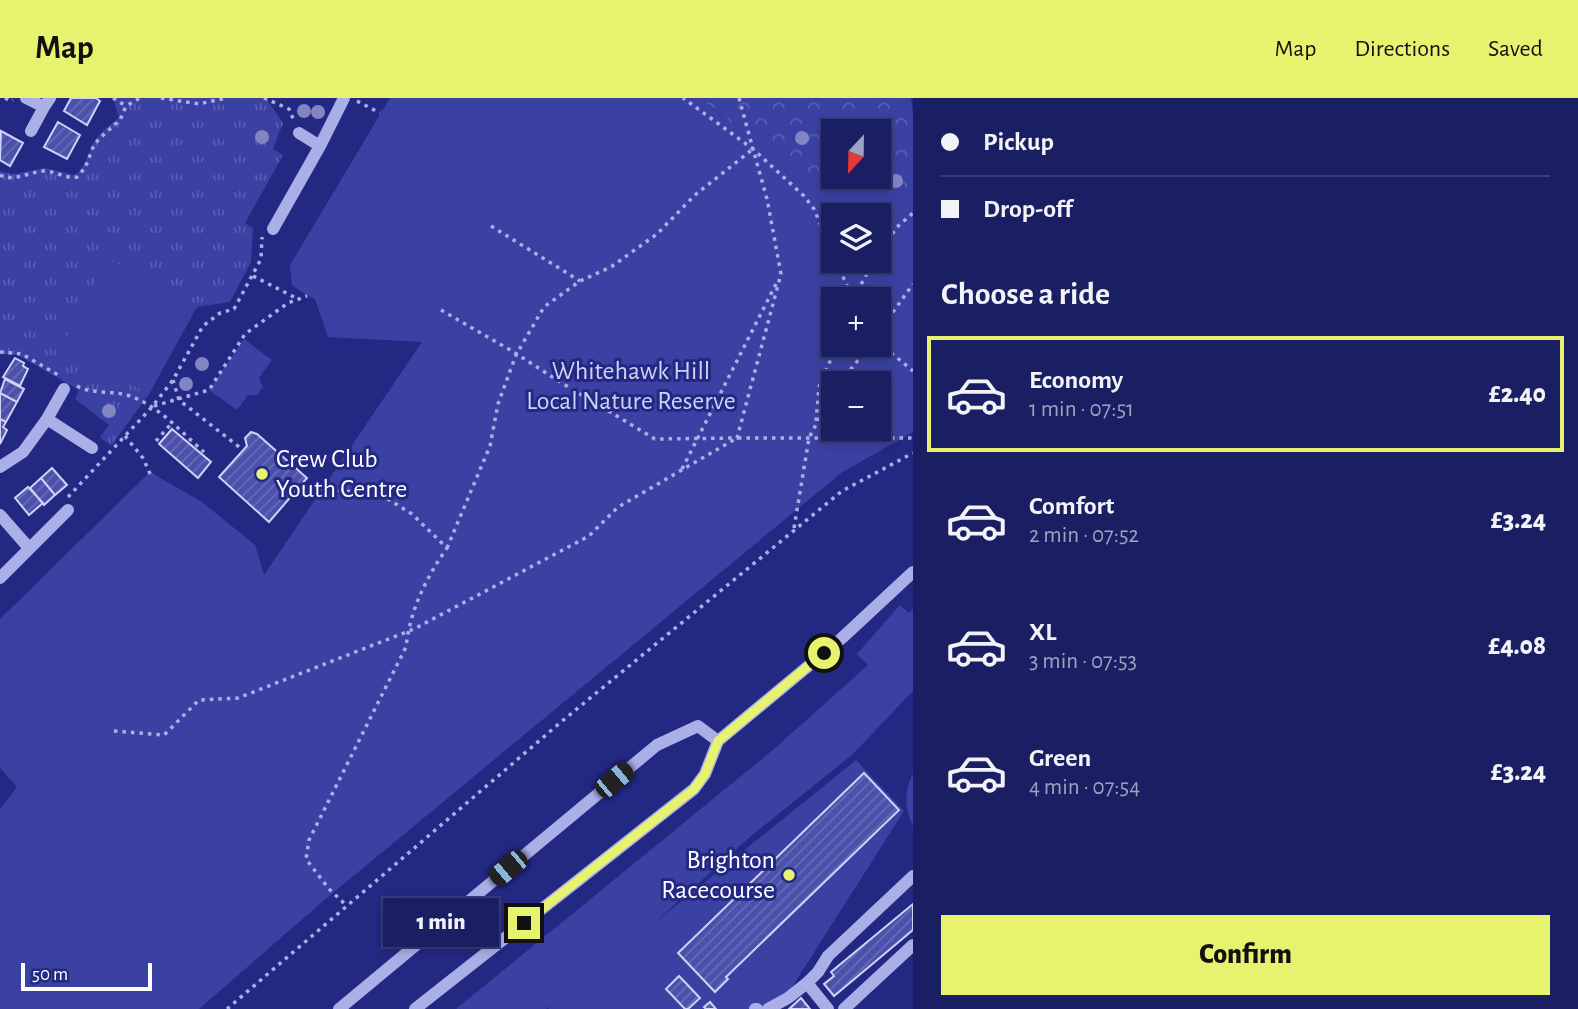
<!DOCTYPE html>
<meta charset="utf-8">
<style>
:root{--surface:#1a1e62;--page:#232768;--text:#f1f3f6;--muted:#9fa2be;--line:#383c77;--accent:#e7f36e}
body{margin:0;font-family:"Alegreya Sans",sans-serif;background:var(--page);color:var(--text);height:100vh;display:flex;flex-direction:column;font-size:26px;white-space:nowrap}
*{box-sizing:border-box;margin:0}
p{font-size:23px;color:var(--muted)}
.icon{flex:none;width:38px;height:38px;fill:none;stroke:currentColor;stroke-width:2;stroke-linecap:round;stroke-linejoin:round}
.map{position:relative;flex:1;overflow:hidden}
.side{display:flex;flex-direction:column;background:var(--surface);width:665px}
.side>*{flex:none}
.guide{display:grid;align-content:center;height:154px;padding:0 28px;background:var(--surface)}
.needle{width:46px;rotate:202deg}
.fabs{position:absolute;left:821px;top:21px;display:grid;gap:14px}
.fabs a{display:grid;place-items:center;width:70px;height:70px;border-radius:0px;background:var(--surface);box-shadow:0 4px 10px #0003,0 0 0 2px var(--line);font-size:35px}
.scale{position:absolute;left:21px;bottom:18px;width:131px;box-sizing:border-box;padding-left:7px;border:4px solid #fff;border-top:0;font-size:19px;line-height:24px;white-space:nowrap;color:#fff;-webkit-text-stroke:5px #232883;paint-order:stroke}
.end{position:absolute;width:32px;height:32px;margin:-16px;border:9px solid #e7f36e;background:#111;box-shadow:0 0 0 4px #111}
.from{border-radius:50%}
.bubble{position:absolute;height:49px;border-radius:0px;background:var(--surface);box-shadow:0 4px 10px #0003,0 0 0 2px var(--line);font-size:23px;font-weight:800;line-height:49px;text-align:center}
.car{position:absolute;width:21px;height:42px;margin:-21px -10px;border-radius:9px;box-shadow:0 0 5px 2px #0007;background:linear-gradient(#222 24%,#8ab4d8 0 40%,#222 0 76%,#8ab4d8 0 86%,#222 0)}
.guide b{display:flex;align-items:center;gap:24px;height:66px;font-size:26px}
.guide b+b{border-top:2px solid var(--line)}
.guide i{width:18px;height:18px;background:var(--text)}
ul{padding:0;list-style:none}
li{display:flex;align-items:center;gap:21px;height:116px;margin:0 14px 10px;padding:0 14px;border:4px solid transparent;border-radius:0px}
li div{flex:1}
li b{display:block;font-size:26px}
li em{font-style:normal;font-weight:800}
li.active{border-color:var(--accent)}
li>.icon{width:63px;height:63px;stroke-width:1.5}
h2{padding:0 28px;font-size:32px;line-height:84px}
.primary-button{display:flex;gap:14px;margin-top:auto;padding:14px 28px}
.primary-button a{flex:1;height:80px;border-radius:0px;background:var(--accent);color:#111;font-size:28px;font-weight:800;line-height:80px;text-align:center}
header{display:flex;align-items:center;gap:42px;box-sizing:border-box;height:98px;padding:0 35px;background:var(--accent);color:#111}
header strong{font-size:33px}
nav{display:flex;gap:38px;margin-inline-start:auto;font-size:24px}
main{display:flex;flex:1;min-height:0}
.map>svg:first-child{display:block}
.grass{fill:url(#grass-tufts)}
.forest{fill:url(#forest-crowns);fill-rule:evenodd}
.green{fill:#3a41a2;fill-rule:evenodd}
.building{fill:url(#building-hatch);stroke:#cfd1f6;stroke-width:2}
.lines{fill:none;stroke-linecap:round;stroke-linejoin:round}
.path{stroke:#abafe8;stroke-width:3.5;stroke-dasharray:3.5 5;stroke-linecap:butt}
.minor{stroke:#abafe8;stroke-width:12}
.tree{fill:#8285c2}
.route{stroke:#e7f36e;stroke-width:9}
.poi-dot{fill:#e7f36e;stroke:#232883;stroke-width:2.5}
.labels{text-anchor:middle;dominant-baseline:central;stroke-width:6;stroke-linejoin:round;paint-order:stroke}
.park-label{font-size:26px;fill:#cfd1f6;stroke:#232883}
.poi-label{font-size:26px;fill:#fff;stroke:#232883;text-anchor:start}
</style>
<header>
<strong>Map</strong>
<nav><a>Map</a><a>Directions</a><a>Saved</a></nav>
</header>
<main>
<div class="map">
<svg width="913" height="911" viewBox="0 0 913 911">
<defs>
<pattern id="grass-tufts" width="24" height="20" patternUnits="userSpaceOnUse" patternTransform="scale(1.75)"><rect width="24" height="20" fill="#3a41a2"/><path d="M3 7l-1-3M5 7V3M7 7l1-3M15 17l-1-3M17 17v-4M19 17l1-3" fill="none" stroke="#585eb0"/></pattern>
<pattern id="forest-crowns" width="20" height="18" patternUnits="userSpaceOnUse" patternTransform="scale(1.75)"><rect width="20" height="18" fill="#3a41a2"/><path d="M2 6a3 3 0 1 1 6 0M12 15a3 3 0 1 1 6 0" fill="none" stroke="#585eb0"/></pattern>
<pattern id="building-hatch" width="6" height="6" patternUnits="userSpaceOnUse" patternTransform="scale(1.75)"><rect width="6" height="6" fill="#4b51ab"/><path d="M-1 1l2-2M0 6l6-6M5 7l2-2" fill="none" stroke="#666bb8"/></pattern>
</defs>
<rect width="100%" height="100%" fill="#232883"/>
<!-- grass -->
<path class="grass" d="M116,0H266L283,25L273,51L283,57L245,125L253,130L251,164L230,204L196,209L149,296L111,348L100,339L109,327L75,301L79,292L18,257L0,256V73L13,76L45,70L75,77C88,67 88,51 98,38C104,31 113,26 119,19L114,4Z"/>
<!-- forest -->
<path class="forest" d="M700,0H911L913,17V109L874,90L809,93L752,41ZM833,33H878V79H833Z"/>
<!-- green -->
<path class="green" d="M390,0H700L752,41L809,93C813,90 818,84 822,83C846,73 892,98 913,109V334L841,375L322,804L199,911H0V711L17,689L0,670V521L150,374L202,404L255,447L264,477L422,244L328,239L315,201L307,198L292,187L290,167ZM833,117H878V163H833ZM878,201V247H833V201ZM878,285V331H833V285Z
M109,161L197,209L149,296L62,248Z
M244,241L272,262L259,280L263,289L257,297H248L237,312L209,292Z
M900,507L909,515L913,511V593L853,656L750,739L653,826L856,662L904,713L778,911H548L552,907L546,911H456L774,651L868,567L857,556Z
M912,677H913V728C904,710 904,695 912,677Z"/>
<!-- building -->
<path class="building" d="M71,0H96L100,3L87,27L64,13Z
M58,24L80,37L67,61L44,49Z
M1,33L23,45L10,68L0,62Z
M15,260L24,265L23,268L28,271L20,288L3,279Z
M5,281L24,291L17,304L0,295Z
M0,295L17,304L6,324L0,321Z
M0,321L6,324L3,329L7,332L0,346Z
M172,331L211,364L198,380L159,346Z
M251,334L257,336L307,380L269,424L219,379L247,348L245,340Z
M52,370L67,387L55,397L41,380Z
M41,380L55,397L44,407L30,390Z
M28,389L43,405L29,417L15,400Z
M864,675L899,712L726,879L728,881L715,894L678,855Z
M913,806V832L834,898L824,886L834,878L831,874Z
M679,878L700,900L688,911H685L666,891Z
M801,900L810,911H789Z
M710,904L716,911H706L704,909Z"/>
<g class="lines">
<!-- path -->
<path class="path" d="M5,0L11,3L13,2
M113,0L126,8
M161,0L199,6L226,0
M264,0L289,11L294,23
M739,0L753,51L804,98L814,111L833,157
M357,3L380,15
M0,77C16,84 28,74 44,73C56,73 65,81 77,79L85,70L94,47L100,40L120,22L126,8L140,0
M491,128L580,183
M878,157L897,129L913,115
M836,163L853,201
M253,178L298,201
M853,201L874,163
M441,212L512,253L557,282L655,341L737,340L781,176L767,101L753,51L683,0
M878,235L913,186
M878,244L913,273
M0,254L22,256L58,277
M173,282L179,302L243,352
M840,285L870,247
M77,288C94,297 113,292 130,298C159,308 182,335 204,354
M154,308L209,292L245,236L288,205L307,198
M816,323L819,289L837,247
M125,338L143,360L151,378
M156,343L171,326
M682,371L777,184
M321,391L380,396L412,416L447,450C426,480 410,512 406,549L309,742L306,761L329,791L347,808
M68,399L152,309L173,282L203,228L220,215L234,211L261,161L262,139
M794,430L809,340L833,294
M447,450L490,348L498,306L516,257L544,209L580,183L611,169L657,136L695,97L753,51
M114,633L164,637L199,602L238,600L414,531L589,438L618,409L737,340H913
M227,911L561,624L842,393L913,355"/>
<!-- minor -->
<path class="minor" d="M26,0L44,9L50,0
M31,33L44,9
M299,35L320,48
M273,131L320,48L344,0
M47,321L64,291
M0,369L23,354L47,321L92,350
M0,417L29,450
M0,480L68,412
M339,911L657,647L698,628L718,643
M415,911L694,691L705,676L718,643L842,540L913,474
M755,911H757
M768,911L788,900L807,885
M828,911L807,885L818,874L828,858L913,778
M844,911L913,847"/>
</g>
<!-- trees -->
<g class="tree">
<circle cx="304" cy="13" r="7"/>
<circle cx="318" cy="14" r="7"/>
<circle cx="262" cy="39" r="7"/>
<circle cx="802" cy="40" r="7"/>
<circle cx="896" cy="83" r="7"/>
<circle cx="202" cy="266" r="7"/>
<circle cx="186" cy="286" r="7"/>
<circle cx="109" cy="313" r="7"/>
</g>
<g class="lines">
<!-- route -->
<path class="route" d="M524,825L694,691L705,676L718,643L824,555"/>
</g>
<!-- markers -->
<g class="poi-dot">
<circle cx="262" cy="376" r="7"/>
<circle cx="789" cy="777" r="7"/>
</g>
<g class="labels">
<!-- park labels -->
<g class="park-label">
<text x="631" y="273">Whitehawk Hill<tspan x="631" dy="30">Local Nature Reserve</tspan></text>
</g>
<!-- poi labels -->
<g class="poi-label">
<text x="276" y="361">Crew Club<tspan x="276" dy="30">Youth Centre</tspan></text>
<text x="775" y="762" text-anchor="end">Brighton<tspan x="775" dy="30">Racecourse</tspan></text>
</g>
</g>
</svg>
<div class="fabs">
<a><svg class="needle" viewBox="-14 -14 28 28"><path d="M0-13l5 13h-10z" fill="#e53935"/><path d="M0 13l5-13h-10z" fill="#9fa2be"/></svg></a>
<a><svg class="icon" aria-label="layers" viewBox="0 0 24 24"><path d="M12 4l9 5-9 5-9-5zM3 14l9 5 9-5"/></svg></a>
<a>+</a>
<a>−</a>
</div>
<div class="scale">50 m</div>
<i class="end from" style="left:824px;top:555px"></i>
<i class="end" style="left:524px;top:825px"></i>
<div class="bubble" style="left:383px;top:800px;width:116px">1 min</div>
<i class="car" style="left:614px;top:682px;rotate:50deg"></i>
<i class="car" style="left:508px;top:770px;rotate:230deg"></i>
</div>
<section class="side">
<div class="guide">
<b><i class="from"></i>Pickup</b>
<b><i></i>Drop-off</b>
</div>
<h2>Choose a ride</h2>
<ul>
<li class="active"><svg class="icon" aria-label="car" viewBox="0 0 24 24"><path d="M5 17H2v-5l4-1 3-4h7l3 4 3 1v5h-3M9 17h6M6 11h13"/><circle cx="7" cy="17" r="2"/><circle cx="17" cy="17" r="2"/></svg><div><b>Economy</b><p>1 min · 07:51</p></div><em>£2.40</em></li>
<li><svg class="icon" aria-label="car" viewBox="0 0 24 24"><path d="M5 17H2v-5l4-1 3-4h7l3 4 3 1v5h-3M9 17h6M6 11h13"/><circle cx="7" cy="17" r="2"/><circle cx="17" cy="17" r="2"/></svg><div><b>Comfort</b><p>2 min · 07:52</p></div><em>£3.24</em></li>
<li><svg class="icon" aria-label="car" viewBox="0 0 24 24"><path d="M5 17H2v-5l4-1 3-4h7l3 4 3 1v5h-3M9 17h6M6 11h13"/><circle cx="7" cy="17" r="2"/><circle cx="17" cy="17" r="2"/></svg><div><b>XL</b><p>3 min · 07:53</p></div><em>£4.08</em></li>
<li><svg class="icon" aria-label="car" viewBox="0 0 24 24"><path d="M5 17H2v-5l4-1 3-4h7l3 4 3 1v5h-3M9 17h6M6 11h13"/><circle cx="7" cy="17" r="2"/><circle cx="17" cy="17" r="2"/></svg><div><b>Green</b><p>4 min · 07:54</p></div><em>£3.24</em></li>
</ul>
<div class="primary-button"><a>Confirm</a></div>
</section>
</main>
